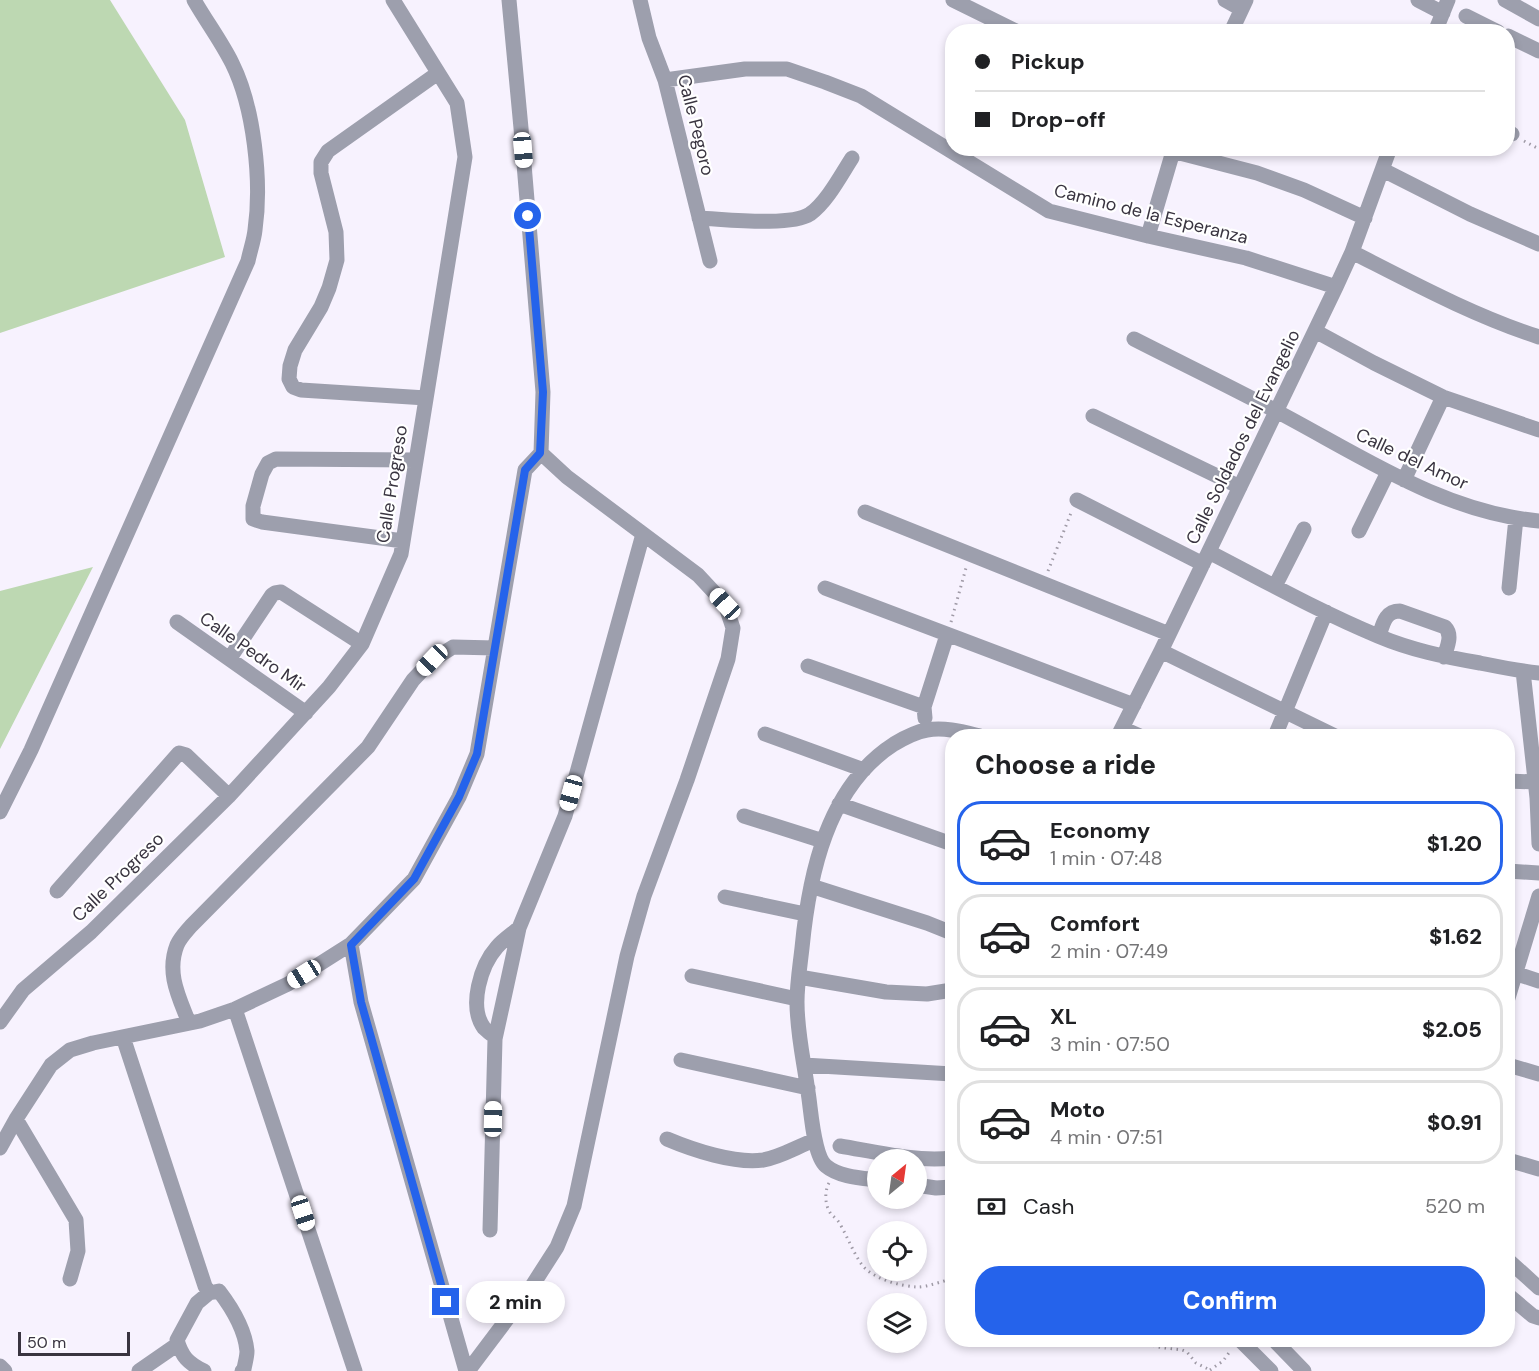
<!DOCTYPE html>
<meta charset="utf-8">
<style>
:root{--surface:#fff;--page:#f2f2f2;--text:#202124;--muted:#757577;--line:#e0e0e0;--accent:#2563eb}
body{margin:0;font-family:"DM Sans",sans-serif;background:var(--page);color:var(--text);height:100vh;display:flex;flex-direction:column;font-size:22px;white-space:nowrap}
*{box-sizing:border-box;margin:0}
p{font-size:20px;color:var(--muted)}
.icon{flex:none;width:33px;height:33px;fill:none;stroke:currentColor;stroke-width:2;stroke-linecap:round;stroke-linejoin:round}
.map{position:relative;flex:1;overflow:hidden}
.panel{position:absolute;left:945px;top:729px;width:570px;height:618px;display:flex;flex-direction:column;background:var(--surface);border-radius:24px;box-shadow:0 3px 9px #0003}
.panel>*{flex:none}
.guide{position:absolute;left:945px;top:24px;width:570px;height:132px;border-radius:24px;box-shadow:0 3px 9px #0003;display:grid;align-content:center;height:132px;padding:0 30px;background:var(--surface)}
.needle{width:39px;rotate:29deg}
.buttons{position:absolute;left:867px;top:1149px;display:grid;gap:12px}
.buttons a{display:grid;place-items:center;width:60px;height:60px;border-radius:50%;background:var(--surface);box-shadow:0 3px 9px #0003;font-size:30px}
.scale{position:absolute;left:18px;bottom:15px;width:112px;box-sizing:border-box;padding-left:6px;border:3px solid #393440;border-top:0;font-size:16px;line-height:21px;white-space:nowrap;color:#393440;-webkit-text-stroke:4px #fff;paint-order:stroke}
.end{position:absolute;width:27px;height:27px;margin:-14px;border:8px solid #2563eb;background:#fff;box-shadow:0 0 0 3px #fff}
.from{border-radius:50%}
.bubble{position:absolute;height:42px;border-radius:21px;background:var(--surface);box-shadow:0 3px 9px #0003;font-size:20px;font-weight:800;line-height:42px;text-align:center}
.car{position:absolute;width:18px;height:36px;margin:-18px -9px;border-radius:8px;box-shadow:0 0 4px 2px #0007;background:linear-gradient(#fff 24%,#345 0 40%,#fff 0 76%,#345 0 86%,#fff 0)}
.guide b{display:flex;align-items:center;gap:21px;height:57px;font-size:22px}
.guide b+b{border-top:2px solid var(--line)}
.guide i{width:15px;height:15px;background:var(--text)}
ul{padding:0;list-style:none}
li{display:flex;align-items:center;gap:18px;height:84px;margin:0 12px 9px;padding:0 18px;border:3px solid var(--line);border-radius:24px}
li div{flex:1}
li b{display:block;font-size:22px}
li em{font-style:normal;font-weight:800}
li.active{border-color:var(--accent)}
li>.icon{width:54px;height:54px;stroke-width:1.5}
h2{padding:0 30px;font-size:27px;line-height:72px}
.pay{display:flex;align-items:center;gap:15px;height:66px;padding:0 30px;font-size:22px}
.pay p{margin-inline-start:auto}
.action{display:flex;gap:12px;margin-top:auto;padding:12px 30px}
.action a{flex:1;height:69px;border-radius:24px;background:var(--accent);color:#fff;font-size:24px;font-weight:800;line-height:69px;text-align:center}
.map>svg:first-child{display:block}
.green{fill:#bdd8b2}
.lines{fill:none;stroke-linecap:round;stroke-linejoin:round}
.path{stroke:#9f9aa6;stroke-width:3;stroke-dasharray:1.5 4.5;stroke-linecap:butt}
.minor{stroke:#9d9fad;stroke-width:15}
.route{stroke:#2563eb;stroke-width:8}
.labels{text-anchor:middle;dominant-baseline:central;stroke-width:4.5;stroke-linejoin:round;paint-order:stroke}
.street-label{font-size:18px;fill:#393440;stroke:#fff}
</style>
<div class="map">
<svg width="1539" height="1371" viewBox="0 0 1539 1371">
<rect width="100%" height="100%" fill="#f7f2fe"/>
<!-- green -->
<path class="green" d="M0,0H110L185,120L225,257L0,333Z
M93,567L0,749V591Z"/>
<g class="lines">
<!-- path -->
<path class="path" d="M1524,141L1539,149
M1048,571L1071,513
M951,622L966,568
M829,1183C824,1192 825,1206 831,1214C834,1217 838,1220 840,1224C848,1238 853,1252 862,1265C873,1279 900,1286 917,1287C928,1287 942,1281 952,1279
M1130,1340L1144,1341L1157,1347L1182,1350L1187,1352L1196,1363L1210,1370
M1210,1370L1223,1361L1231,1350"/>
<!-- minor -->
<path class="minor" d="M640,0L649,38L665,80L710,261
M953,0L1018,32
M1225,0L1241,9
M1418,0L1443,13
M1505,0L1539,19
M1466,16L1498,32
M1231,32L1246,0
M1435,32L1448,0
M1508,36L1539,51
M665,80L745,69H787L825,82L861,96L1049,211L1148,236L1246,258L1336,287
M1508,132L1512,134
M1168,148L1172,151L1257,173L1304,190L1365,218
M1383,170L1470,214L1539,244
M699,218C725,219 790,227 810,214C827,202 841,175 852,158
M1148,236L1174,148
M1352,252C1413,283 1474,316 1539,337
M1315,331L1374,363L1443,397L1539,430
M1134,339C1181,363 1229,386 1276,411C1360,455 1442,512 1539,521
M426,398L301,390L293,387L289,379L290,366L295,350L321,307L329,288L337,260L336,232L321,173V162L328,151L438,73
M1093,416L1240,487
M1404,480L1443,397
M1077,500L1203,564
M865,512L1169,634
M1359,531L1388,472
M403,541L262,522L253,519V506L262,474L268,463L276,459L416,460
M1209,552C1265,581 1320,612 1378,636C1411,650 1445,657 1480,663C1500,667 1519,671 1539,673
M1275,586L1304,529
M825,588L1134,705
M1509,588L1516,518
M177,622L306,713
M1379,636C1383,624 1385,611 1400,611L1445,627C1453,635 1447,647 1444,657
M1161,651L1335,736
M230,658L272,595L275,593L281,592L362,644
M808,666L924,707
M1523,671L1537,798L1539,844
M925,718L924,707L947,635
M1122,728L1140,736
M765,734L864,770
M1118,736L1161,651L1336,287L1352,252L1390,148
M1275,736L1326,612
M1508,781L1536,782
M839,804L952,844
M0,812L31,750L248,261C250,251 254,240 255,230C262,181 254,107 232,63C221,41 206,21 194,0
M744,816L823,841
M1508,871L1539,873
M811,886L927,923L952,933
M57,891L179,753L186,755L229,796
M725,897L805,914
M351,944L361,1002L466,1371
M1514,973L1539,981
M692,976L797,999
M799,977L886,992L927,994L952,990
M1508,998L1539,896
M235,1009L355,1371
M0,1022L23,990L91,932L229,796L329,687L362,644L401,554L465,157L457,103L393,0
M189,1023C179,997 166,973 177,945C180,938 186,932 191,926L368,747L413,680L431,661L453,647L495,648
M123,1037L205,1286L209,1293
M495,1037C492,1035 487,1031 484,1028C468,1006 481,965 497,947C503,940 512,934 519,928
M681,1060L808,1088
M804,1065L952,1074
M1508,1065L1539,1074
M16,1119L76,1220L78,1251L70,1279
M667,1139C693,1150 735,1164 763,1160C781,1157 798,1146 815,1140
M840,1146C876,1152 915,1162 952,1158
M0,1148L16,1119L51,1065L70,1050L93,1043L200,1021L235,1009L288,984L351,944L414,879L459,797L477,754L525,470L541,453L543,392L521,128L509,0
M1508,1160L1539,1169
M878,1180C861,1178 839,1177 826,1166C813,1155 811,1108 808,1092C804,1061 797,1034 797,1002C797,984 800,966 802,948C809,875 827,787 894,744C904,738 915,732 927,730C945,727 963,732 980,736
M916,1185L936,1188L952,1187
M490,1230L495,1039L514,952L519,928L565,816L643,534
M1508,1260L1539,1288
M1508,1295L1533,1316L1539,1318
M1240,1340L1271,1371
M1274,1340L1304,1371
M0,1366L5,1371
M139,1371L178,1344
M204,1371C188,1363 182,1357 177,1340L197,1303L209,1293L219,1291C232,1308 245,1329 247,1351C247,1357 245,1363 244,1369L242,1371
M468,1371L532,1286L557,1247L574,1206L627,956L644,896L687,780L728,659L733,628L725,604L698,575L567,477L541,453"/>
</g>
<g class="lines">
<!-- route -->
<path class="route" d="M446,1302L361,1002L351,945L414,879L459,797L477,754L525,470L540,453L543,392L528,216"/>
</g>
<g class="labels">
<!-- street labels -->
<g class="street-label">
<text transform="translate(696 125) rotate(76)">Calle Pegoro</text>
<text transform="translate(1151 214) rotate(14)">Camino de la Esperanza</text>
<text transform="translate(1243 437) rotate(-64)">Calle Soldados del Evangelio</text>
<text transform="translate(1412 459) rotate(25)">Calle del Amor</text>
<text transform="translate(392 484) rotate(-81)">Calle Progreso</text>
<text transform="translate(253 652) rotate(35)">Calle Pedro Mir</text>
<text transform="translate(118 877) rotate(-44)">Calle Progreso</text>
</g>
</g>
</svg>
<div class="buttons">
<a><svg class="needle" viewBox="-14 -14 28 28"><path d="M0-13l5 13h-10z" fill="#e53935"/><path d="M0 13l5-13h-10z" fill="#757577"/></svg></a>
<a><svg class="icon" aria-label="locate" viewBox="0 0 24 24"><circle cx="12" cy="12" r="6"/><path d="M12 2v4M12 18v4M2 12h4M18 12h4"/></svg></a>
<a><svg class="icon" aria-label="layers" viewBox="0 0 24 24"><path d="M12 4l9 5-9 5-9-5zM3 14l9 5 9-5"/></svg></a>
</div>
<div class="scale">50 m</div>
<i class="end from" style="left:528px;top:216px"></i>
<i class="end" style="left:446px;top:1302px"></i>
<div class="bubble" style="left:466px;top:1281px;width:99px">2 min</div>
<i class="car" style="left:523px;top:150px;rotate:175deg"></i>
<i class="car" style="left:725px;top:604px;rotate:317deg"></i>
<i class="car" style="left:432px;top:660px;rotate:224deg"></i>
<i class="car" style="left:571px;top:793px;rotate:195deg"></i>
<i class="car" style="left:304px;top:974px;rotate:238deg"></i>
<i class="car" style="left:493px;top:1119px;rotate:1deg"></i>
<i class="car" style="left:303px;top:1213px;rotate:162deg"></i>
<div class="guide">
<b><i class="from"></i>Pickup</b>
<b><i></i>Drop-off</b>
</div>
<section class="panel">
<h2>Choose a ride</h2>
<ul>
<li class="active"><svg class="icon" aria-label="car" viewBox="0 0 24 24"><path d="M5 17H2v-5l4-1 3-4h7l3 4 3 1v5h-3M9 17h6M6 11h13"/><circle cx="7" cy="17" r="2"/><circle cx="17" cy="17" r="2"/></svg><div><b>Economy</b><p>1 min · 07:48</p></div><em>$1.20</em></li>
<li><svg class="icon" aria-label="car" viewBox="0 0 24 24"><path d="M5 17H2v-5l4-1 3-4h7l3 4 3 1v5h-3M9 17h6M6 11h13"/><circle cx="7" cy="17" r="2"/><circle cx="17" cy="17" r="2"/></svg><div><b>Comfort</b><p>2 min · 07:49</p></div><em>$1.62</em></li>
<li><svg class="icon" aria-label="car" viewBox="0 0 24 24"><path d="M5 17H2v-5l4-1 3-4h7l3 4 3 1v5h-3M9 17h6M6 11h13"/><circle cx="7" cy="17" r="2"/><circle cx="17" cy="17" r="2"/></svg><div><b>XL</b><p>3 min · 07:50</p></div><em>$2.05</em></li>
<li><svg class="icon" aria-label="car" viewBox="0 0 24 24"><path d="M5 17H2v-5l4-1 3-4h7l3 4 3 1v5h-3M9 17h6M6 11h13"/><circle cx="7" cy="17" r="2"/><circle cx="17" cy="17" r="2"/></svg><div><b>Moto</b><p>4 min · 07:51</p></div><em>$0.91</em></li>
</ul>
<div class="pay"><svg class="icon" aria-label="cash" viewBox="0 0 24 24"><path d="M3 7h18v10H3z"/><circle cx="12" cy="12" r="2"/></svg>Cash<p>520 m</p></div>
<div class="action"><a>Confirm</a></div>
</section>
</div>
